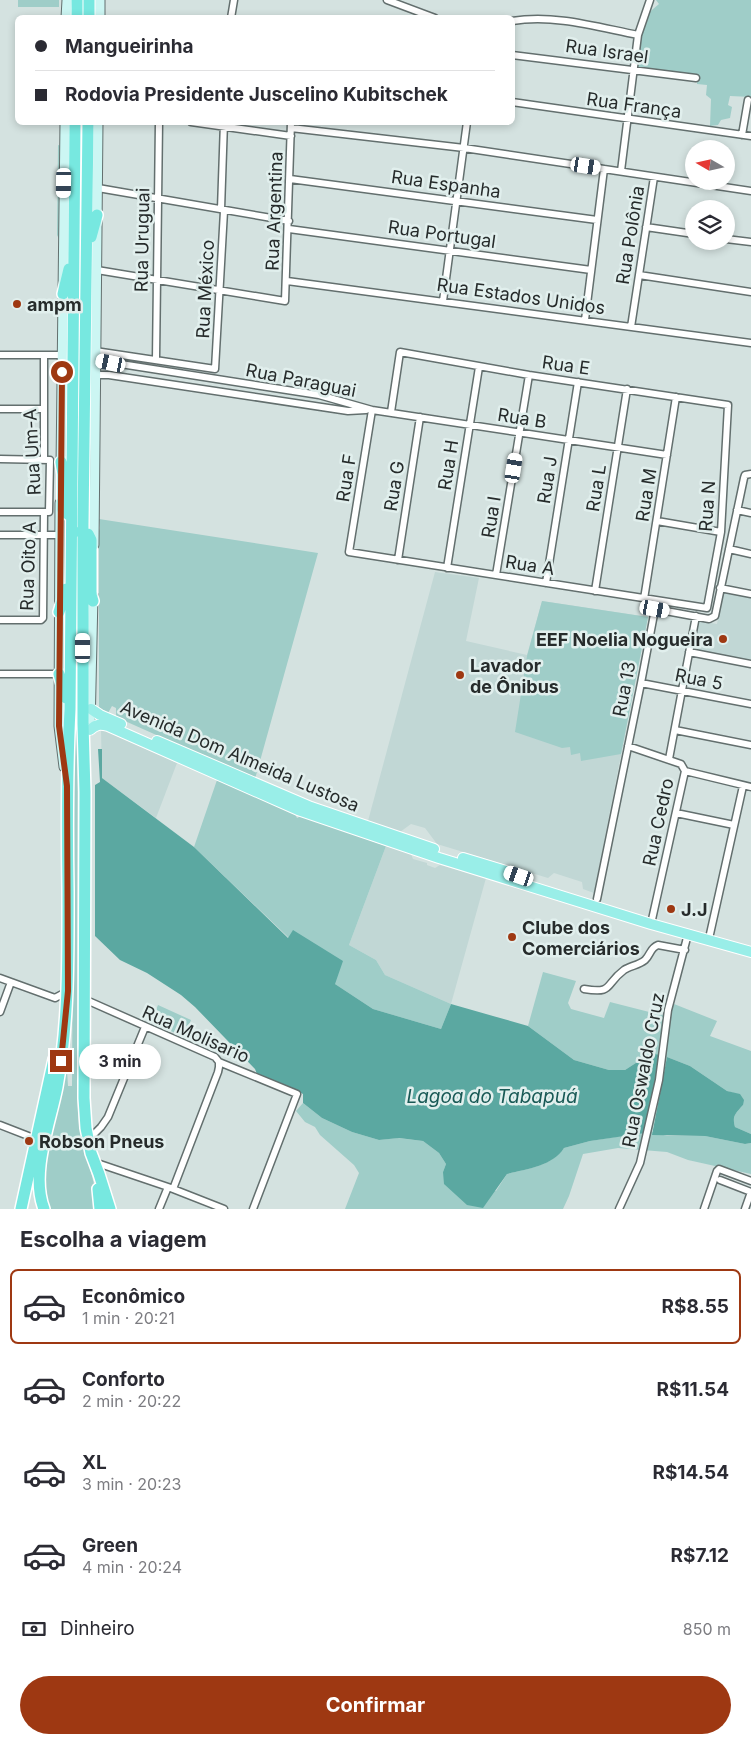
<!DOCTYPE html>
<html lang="pt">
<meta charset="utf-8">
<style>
:root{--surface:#fff;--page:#f2f2f3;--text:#2b2b33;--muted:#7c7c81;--line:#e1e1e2;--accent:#9e3812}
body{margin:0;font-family:Inter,sans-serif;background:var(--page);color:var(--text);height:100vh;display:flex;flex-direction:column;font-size:19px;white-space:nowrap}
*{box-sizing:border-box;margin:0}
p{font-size:16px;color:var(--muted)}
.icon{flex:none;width:28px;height:28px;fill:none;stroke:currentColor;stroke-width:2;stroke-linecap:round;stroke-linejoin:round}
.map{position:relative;height:1209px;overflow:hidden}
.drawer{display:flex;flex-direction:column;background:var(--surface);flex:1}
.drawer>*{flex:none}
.hud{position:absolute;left:15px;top:15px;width:500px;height:110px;border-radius:8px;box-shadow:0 2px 8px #0003;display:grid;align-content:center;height:110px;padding:0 20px;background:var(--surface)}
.needle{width:32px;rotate:279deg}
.buttons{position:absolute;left:685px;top:140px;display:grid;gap:10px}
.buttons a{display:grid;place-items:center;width:50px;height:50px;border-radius:50%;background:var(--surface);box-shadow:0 2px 8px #0003;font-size:25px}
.end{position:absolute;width:22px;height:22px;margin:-11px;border:6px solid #9e3812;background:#fff;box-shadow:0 0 0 2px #fff}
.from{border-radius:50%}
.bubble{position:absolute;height:35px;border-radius:18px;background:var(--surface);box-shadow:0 2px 8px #0003;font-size:16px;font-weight:700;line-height:35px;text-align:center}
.car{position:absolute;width:15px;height:30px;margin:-15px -8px;border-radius:6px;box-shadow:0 0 4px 1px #0007;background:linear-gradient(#fff 24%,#345 0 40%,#fff 0 76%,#345 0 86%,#fff 0)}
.hud b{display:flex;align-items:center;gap:18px;height:48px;font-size:19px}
.hud b+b{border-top:1px solid var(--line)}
.hud i{width:12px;height:12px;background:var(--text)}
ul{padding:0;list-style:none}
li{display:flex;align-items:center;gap:15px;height:75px;margin:0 10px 8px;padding:0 10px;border:2px solid transparent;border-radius:8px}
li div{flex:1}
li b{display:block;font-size:19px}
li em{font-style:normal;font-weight:700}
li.on{border-color:var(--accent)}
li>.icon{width:45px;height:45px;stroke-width:1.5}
h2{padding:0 20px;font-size:22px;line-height:60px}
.pay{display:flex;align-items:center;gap:12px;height:55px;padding:0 20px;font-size:19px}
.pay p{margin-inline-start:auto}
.cta{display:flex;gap:10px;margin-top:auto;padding:10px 20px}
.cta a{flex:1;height:58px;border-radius:30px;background:var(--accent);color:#fff;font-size:20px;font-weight:700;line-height:58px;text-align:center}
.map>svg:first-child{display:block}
.built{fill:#c1d7d5}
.green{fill:#9fcdc8}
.water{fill:#5ba8a1}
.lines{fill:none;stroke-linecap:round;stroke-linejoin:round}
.minor-casing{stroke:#636f6e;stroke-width:9}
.secondary-casing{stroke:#636f6e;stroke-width:11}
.primary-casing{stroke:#fff;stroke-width:12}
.trunk-casing{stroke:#fff;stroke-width:14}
.minor{stroke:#fff;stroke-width:6}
.secondary{stroke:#ccf6f3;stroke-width:9}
.primary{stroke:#99eee8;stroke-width:10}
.trunk{stroke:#77e8e0;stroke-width:11}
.route{stroke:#9e3812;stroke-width:6}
.poi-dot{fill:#9e3812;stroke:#e1efed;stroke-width:2}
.labels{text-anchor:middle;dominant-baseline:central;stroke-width:5;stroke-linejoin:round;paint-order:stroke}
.street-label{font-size:18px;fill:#262b2b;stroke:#e1efed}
.poi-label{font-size:18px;font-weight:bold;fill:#262b2b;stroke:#e1efed;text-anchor:start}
.water-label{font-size:19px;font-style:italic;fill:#185955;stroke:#e1efed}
</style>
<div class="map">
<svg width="751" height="1209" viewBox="0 0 751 1209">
<rect width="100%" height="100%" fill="#d4e2e0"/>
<!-- built -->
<path class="built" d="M435,572L479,578L466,641L527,655L542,601L648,617L594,893L583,889L582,882L554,873L548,878L437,844L425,828L411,824L400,832L368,821Z
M723,593L751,598V661L693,650L699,621L717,624Z
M101,729L177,763L156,818L102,778Z
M386,846L411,854L413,859L427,863V865L435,868L440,865L486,878L451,1004L385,975L376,960L349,945Z"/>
<!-- green -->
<path class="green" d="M18,0H59V7H18Z
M656,0H751V97L730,96L728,105L732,107L730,118L721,120L718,125L710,126L711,99L706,95L707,85L697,84V75L637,67L640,41L646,15L659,4Z
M84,122L78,512H76L80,123Z
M58,145L61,146L59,239L57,235Z
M99,519L318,553L255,779L116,717V708L112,706L108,713L99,707V531L100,528Z
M78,536L77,1095L79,1125L95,1188L97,1209H48L42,1179L64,1065L67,1071L68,1086H72L75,542V539Z
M542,601L648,617L621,754L581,761L580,753L571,755L570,747L562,748L515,732L527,656Z
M217,780L295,814L297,818L301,816L386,846L349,945L376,960L385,975L451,1004L441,1029L373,1009L335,984L293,931L289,938L194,847Z
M543,972L576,981L568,1003L571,1009L604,1018L610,1002L661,1015L670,1014L674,1004L717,1021L710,1036L751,1051V1134L735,1127C732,1116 735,1114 743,1105L740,1095L727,1091L690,1066L667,1057L652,1132L667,1136H705L745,1144L751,1143V1174L688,1160L667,1152L618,1148L583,1154L569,1196L563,1209H345L359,1173L354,1165L320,1135L315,1127L305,1122L296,1111L303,1103L322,1118L352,1132L379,1140L398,1138L423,1141L439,1153L446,1164L443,1172L496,1191L507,1174C526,1169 552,1166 564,1148L590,1141L641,1133L647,1119L661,1056L653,1054L642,1059L625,1070H609L574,1060L528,1026Z
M158,1005L191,1020L184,1037L151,1022Z"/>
<!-- water -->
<path class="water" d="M98,749H102V778L194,847L288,938L293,930L343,961L335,984L373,1009L441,1029L451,1004L528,1026L574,1060L609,1070H625L642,1059L653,1054L662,1055L645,1133L590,1141L564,1148C553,1166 526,1169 507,1174L483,1208L467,1205L444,1184L443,1172L446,1164L439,1153L423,1141L399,1138L379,1140L352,1132L322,1118L303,1103V1094C291,1086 271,1081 257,1074L255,1069L195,1007L181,995L147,973L120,960L95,936V785L100,782Z
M667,1057L690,1066L727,1091L740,1094L744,1100L743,1105C735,1114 732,1116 735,1127L751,1134V1143L745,1144L705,1136L652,1135Z"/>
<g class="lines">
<defs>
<path id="minor" d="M387,0L435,18
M231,18L234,0
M512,21C555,14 597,27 638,35
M512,55L696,78
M512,102L751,136
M191,122L291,136
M291,128L464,148L751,191
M742,135L748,100
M621,171L638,35L650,0
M290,179L597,220
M98,188L289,221
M221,209L224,122
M646,227L694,234
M289,229L591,270
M726,239L751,242
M97,270L285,301L291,122
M639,275L751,292
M287,281L751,343
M443,301L467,122
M585,320L604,169
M631,327L654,177
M95,351L215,369L224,211
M0,355H62
M156,359L159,122
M95,360L319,395L372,410L667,455
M95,375H109L348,411L366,410
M0,409H44
M372,410L349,552L707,608L721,532L728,405L529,375L400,352L391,412
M0,459L50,460L49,512H0
M44,460V355
M737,510L751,513
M657,521L721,532
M0,535H60
M729,549L751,554
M398,560L420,417
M447,568L479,367
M496,575L529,375
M546,583L578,382
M720,588L751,594
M595,591L627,389
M644,599L676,397
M0,620H41L43,618L44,512
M689,652L751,664
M0,674H59
M641,683L751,704
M675,730L751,745
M628,746L681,764L685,771L651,924
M669,759L696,616
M685,771L751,787
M676,813L734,825
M597,899L641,683L655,609L709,619L715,616L744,478L745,475L751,474
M710,934L743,786
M0,978L55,998L68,991
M584,989C614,994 604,985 624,970C630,966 639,965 645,960C651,954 650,948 658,945L685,950
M84,999L215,1057L219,1062L297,1094L253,1209
M0,1012L11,982
M0,1125L36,1139
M88,1140L101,1127L108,1117L145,1027
M94,1162L168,1187L224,1209
M720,1180L751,1192
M173,1189L218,1072L219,1067V1062
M159,1209L168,1187
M619,1209L640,1163L659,1080L668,1010L688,934
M704,1209L717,1171L719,1169L751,1181
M745,1209L751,1192"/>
<path id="secondary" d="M66,18L67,0
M100,18V0
M61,467L65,122
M60,503L59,726L64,767
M94,545L98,122
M90,730L93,595"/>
<path id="primary" d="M91,709L100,715L121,724
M90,730C96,724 100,724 108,726L298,810L439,858L651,924L751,952
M157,741L311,807L434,849
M463,858L516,874"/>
<path id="trunk" d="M77,18V0
M89,18V0
M88,122L83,524V724L85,792L84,1098L86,1128L91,1153L99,1174L110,1209
M91,237L97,215
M63,294L69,269
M61,462L63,474V510L69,515
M80,532L88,534L91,540V595L93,601
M59,612L66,589
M59,674L66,698
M98,1189L100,1209
M21,1209L54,1059
M44,1209C30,1173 50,1123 57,1087C69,1021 68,957 68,891C67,830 67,770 70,709L75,122"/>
</defs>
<!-- minor casing -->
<use href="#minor" class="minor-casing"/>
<!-- secondary casing -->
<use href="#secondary" class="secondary-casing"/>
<!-- primary casing -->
<use href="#primary" class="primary-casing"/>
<!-- trunk casing -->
<use href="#trunk" class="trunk-casing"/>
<!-- minor -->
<use href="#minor" class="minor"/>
<!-- secondary -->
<use href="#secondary" class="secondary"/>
<!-- primary -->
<use href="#primary" class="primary"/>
<!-- trunk -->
<use href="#trunk" class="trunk"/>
</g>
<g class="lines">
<!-- route -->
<path class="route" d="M61,1061L68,991L67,786L59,726L62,372"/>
</g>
<!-- markers -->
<g class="poi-dot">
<circle cx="17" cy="304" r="5"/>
<circle cx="723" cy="639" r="5"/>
<circle cx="460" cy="675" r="5"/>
<circle cx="671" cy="909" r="5"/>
<circle cx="512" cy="937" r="5"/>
<circle cx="29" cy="1141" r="5"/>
</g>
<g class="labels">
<!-- street labels -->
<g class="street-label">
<text transform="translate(607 51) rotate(8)">Rua Israel</text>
<text transform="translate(634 105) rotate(8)">Rua França</text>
<text transform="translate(446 184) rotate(8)">Rua Espanha</text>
<text transform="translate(274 211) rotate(-88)">Rua Argentina</text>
<text transform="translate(442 234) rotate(8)">Rua Portugal</text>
<text transform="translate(630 235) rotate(-81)">Rua Polônia</text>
<text transform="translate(142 240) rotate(-89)">Rua Uruguai</text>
<text transform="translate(205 289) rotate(-87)">Rua México</text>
<text transform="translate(521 296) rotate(8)">Rua Estados Unidos</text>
<text transform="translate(566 365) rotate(8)">Rua E</text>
<text transform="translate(301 380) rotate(11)">Rua Paraguai</text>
<text transform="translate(522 418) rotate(9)">Rua B</text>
<text transform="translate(32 452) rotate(-93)">Rua Um-A</text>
<text transform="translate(448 465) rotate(-81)">Rua H</text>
<text transform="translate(346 478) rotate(-81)">Rua F</text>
<text transform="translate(547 480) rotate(-81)">Rua J</text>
<text transform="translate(394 486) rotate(-81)">Rua G</text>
<text transform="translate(596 488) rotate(-81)">Rua L</text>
<text transform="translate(646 495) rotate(-81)">Rua M</text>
<text transform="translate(707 506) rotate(-86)">Rua N</text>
<text transform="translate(491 517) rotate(-81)">Rua I</text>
<text transform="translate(530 565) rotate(9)">Rua A</text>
<text transform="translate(28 566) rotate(-88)">Rua Oito A</text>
<text transform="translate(699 679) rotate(11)">Rua 5</text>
<text transform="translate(624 689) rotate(-79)">Rua 13</text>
<text transform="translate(240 756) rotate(23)">Avenida Dom Almeida Lustosa</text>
<text transform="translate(658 822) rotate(-78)">Rua Cedro</text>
<text transform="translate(196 1034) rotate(24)">Rua Molisario</text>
<text transform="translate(643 1070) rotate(-79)">Rua Oswaldo Cruz</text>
</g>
<!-- poi labels -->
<g class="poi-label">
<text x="27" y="304">ampm</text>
<text x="713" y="639" text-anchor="end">EEF Noelia Nogueira</text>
<text x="470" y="665">Lavador<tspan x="470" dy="21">de Ônibus</tspan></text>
<text x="681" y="909">J.J</text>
<text x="522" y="927">Clube dos<tspan x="522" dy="21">Comerciários</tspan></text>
<text x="39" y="1141">Robson Pneus</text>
</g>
<!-- water labels -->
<g class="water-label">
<text x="492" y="1096">Lagoa do Tabapuá</text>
</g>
</g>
</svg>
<div class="buttons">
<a><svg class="needle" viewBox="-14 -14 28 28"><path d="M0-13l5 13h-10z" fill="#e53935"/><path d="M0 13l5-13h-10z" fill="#7c7c81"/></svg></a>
<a><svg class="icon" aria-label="layers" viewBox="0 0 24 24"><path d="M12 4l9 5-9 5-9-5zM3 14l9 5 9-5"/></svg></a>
</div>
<i class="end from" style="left:62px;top:372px"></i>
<i class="end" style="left:61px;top:1061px"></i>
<div class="bubble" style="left:79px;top:1044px;width:82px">3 min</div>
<i class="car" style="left:586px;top:166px;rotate:99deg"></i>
<i class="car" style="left:64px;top:183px;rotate:181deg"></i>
<i class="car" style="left:111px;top:363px;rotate:282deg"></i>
<i class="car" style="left:514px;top:468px;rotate:9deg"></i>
<i class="car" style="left:655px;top:609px;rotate:100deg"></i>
<i class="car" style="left:83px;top:648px;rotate:0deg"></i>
<i class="car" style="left:519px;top:876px;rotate:289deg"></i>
<div class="hud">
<b><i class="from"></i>Mangueirinha</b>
<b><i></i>Rodovia Presidente Juscelino Kubitschek</b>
</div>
</div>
<section class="drawer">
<h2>Escolha a viagem</h2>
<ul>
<li class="on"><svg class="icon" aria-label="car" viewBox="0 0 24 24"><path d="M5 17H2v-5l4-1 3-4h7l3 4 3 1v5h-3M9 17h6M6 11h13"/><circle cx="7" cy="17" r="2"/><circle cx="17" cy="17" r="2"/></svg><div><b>Econômico</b><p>1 min · 20:21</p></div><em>R$8.55</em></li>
<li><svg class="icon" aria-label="car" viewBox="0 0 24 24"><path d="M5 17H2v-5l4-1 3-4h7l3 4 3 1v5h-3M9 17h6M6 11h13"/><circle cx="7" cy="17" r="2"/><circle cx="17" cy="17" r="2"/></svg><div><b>Conforto</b><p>2 min · 20:22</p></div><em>R$11.54</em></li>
<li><svg class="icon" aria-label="car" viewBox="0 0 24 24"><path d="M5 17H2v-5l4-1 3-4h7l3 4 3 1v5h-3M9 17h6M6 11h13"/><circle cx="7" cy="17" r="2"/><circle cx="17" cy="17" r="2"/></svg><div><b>XL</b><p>3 min · 20:23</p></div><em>R$14.54</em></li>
<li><svg class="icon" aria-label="car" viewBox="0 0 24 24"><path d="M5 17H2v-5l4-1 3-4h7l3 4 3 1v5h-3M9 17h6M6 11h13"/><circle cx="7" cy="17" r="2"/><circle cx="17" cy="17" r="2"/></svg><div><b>Green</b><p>4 min · 20:24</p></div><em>R$7.12</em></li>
</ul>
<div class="pay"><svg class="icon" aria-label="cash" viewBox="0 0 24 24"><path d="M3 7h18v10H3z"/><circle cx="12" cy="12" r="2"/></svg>Dinheiro<p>850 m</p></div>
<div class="cta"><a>Confirmar</a></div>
</section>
